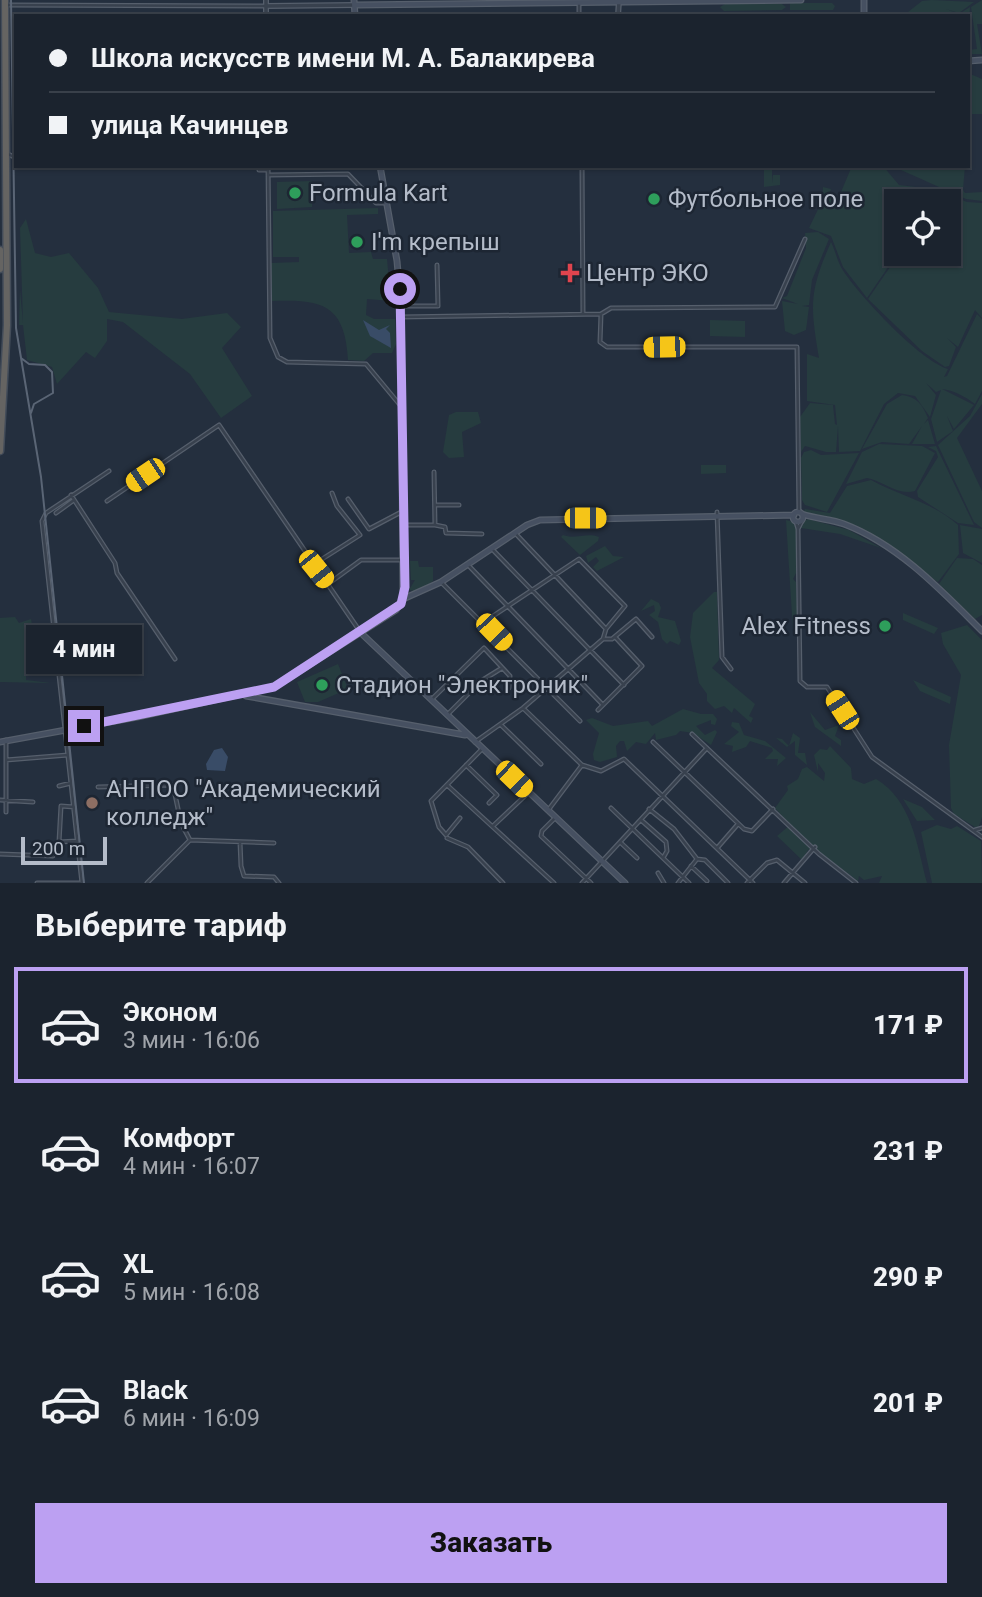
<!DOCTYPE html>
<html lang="ru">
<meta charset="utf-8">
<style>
:root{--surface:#1b232e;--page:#242b36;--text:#f1f3f6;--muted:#a0a4aa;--line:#39404a;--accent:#bca0f2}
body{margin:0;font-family:Roboto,sans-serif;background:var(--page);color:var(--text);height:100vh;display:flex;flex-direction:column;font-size:26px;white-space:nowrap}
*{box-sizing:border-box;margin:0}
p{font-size:23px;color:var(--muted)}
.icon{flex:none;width:38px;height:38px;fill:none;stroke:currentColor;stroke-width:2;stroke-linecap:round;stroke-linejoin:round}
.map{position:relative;height:883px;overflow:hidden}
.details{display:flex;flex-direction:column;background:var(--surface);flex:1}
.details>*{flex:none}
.banner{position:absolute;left:14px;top:14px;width:956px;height:154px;border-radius:0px;box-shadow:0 2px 5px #0004,0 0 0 2px var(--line);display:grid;align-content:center;height:154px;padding:0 35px;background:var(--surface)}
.controls{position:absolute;left:884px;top:189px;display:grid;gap:14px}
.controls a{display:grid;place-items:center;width:77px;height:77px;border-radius:0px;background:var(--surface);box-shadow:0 2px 5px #0004,0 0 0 2px var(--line);font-size:35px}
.scale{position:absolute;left:21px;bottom:18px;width:86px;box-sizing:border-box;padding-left:7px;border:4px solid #b4bcc9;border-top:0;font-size:19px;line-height:24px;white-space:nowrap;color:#b4bcc9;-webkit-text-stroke:5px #1d2633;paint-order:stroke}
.end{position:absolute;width:32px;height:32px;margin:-16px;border:9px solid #bca0f2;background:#111;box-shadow:0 0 0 4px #111}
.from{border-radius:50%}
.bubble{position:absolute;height:49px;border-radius:0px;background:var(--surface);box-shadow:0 2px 5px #0004,0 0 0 2px var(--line);font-size:23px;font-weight:800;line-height:49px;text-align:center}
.car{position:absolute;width:21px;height:42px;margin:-21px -10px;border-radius:9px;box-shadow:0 0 5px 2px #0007;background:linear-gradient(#f5c518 24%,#345 0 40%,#f5c518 0 76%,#345 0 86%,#f5c518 0)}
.banner b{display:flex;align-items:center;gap:24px;height:66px;font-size:26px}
.banner b+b{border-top:2px solid var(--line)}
.banner i{width:18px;height:18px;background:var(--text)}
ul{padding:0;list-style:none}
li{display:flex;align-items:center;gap:21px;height:116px;margin:0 14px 10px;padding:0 21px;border:4px solid transparent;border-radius:0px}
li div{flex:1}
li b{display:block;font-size:26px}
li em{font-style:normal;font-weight:800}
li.active{border-color:var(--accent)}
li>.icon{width:63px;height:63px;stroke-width:1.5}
h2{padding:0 35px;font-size:32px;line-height:84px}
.primary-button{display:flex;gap:14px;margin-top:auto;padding:14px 35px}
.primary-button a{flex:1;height:80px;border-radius:0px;background:var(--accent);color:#111;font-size:28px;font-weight:800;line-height:80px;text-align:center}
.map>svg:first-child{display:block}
.green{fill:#263c3f}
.water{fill:#394c67}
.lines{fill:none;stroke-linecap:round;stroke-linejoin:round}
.minor-casing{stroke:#565f6c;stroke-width:5}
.tertiary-casing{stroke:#565f6c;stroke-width:6}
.secondary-casing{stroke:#565f6c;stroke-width:7}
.trunk-casing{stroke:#434c59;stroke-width:9}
.minor{stroke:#38414e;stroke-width:2.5}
.tertiary{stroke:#38414e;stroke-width:3.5}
.secondary{stroke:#465061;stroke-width:4.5}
.trunk{stroke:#656462;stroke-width:6}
.tram{stroke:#5a6575;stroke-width:2}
.route{stroke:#bca0f2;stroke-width:9}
.leisure-dot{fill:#2e9e5b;stroke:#1d2633;stroke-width:2.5}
.health-dot{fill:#e0444e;stroke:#1d2633;stroke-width:2.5}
.education-dot{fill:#8d6e63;stroke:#1d2633;stroke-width:2.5}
.labels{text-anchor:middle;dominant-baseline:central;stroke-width:5;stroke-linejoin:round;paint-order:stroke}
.poi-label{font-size:24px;fill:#b4bcc9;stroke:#1d2633;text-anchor:start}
</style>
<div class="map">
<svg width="982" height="883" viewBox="0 0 982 883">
<rect width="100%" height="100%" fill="#242f3e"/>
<!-- green -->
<path class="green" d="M932,0L974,2L959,13L946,9L959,14L970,7L968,40V16H903L922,1Z
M982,0V24H977L982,54H968V50L977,49L971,7Z
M790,3H832L835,6L833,10H790Z
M725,4H782L786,7L782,10L724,11L720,7Z
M968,73L982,79V114H968Z
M852,166H883L899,185L916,187L939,197V190L967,202L982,203V318L975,310L958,347L947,338L956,347L949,366L945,367L922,351L868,299L899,254H942L943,261V254H948V201H896L897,254L867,298L843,267L831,236L809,228L822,201L823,187L831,189L829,195L838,199Z
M892,166H965L963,190L965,193L982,192V201L966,199Z
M764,170H772V183L773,175H780V185L764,187Z
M312,181V207L277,209V182Z
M378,208V214L347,215L349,253L371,252L373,259H387L391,301L367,299L366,315L374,319H395L396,344L392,353H373L364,361L348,360C345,304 322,299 272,301L271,263L299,262V257H273V211Z
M26,219L35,253L51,257L69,253L98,288L109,312L182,319L227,313L241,327L222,348L252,396L221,418L190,374L123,322L107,319V341L95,358L86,352L57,384L52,367L27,360L23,325H19L20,290L23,323L20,228Z
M818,232L829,239L812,280L809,305L802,306L809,307L806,330L794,335L785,331L782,301L798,304L782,298L787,296L806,248L805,233Z
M831,242C836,252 837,262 844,272C861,297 919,360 948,369L944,377L947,376L977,314L982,319V391L975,404C966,397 953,390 942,389L974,405L954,429L947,416L953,431L937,442L931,419L941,390L936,392L926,383L936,395L930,417L915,396L898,393L884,404L860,451L839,452L838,426L836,452H826L833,435L826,452L805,446L801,452L800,417L810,403L833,405L835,424L837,425L835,405L807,401V354L819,358C810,305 809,292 831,242Z
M710,320L745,321V337L710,336Z
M982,394V404L957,438L982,491V528L974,522L938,445L970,416Z
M902,395C917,397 922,404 928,418L924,424L928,420L935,444H912L922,426L909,444L882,442L862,449L887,404Z
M456,412H478L481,423L462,432L464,457L449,458L443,452L449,415Z
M879,444L922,446L935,453L915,491C898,496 883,481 867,478L846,484L862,452Z
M936,446L974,525L958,523L918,497L917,491L938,457L936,451L928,447Z
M811,450L821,455L859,453L827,512L805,505L802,500L801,458L804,452Z
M701,465H726V473L701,474Z
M871,480C900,496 932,502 958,525L959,554L938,582L853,526L803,513L805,509L830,513L847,486Z
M808,519L849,530L881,548L840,534L801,528L802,522Z
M786,520L794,522L796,528V573L793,579L796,582L798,631H793Z
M960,525L982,529V563L963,553Z
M563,535C576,540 586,532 599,537L598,541L580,555L561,537Z
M605,546L613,556L624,557L597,571L593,567L599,561L596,557L588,563L586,556Z
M957,558L973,559L982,565V615L975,619L939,584Z
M410,561H418L419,567H433V581L418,592L409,590L415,580H411Z
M714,592H717L719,660L712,668L755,704L749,716L753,718L751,723L734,708L732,713L724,706L715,709L707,701V694L699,683L690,637L693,613Z
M651,599L659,603L661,608L658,617L675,621L681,641L679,645L670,641L667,644L662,639L658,622L649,615L655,611L654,605L641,611Z
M903,613L938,628L934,634L903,620Z
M15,617L19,623L31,619L36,649H49L50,659L25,661V666L50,665V673L26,674V680L51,683L0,682V618Z
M778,622L779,629H746V623Z
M967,625L982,640V817L978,829L954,814L951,808L949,745L961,675L943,644L941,633Z
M338,664L348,689L318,702H305L297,682Z
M913,680L951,697L950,704L920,691Z
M683,709L701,714H713L717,719L715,725L711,724V720L696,726L705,735L715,730L717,732L711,745L693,733L680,731L676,735L656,740L655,733L646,744L636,742L627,751L624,741H620L616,746L617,757L600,762L594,760L593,754L599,733L586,720L592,718L613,726L648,721L652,726Z
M810,712L825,730L839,725L835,736L841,740V746L815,727Z
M732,722L739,723L744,735L765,741L786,758L777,766L778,759H765L773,751L772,748L750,741L746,747L732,752L733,746L724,744L739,732L731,726Z
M793,733L800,738L798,753H805L807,765L795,755V741L787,747L776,738L782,739L789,746Z
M830,746L851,768L852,779L864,784L876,779C912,800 917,846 927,883H879L882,876L864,880L859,876L858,881L814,848L808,850L802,860L777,836L790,825L775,808L788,790L787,786L798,779L802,769L807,767L824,781L825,773L818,763V772L814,755L820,749L827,750Z
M903,799L922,807L935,820L917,821Z
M937,825L951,829L957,826L981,841L982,883H932L921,832Z"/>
<!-- water -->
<path class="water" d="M363,320L379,330L390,325L386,329L390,333L391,348L370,336Z
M222,748L228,757L225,771L207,770L206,764L214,750Z"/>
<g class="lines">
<defs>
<path id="minor" d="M579,3V16
M7,5L266,6
M6,153L16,158
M259,166V170H268
M268,166L270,338L278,357L287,362L366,364L400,405
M582,166L583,313
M268,175L348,174L376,203H385
M402,306H438L437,265
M601,314L600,342L607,347H797L799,512
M401,317L601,314L611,308L775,307L805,239
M71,495L115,563L117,573L175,659
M348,499L369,529L405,510
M107,501L219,425L361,633
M435,505H459
M717,512L722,657L731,669
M56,513L74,500
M796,522L798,529L800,681L807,687H827L872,757L982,837
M405,525H435L434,472
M435,525L445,527L446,533L482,534
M798,529L802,521
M515,533L606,629
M492,549L624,685
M469,566L603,705
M316,569L319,561L360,535L337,506L332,493
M442,583L580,721
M328,584L361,560H405
M603,639H612L636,619L652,637
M433,698L484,648L510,676L509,688
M523,708L582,765L601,771L624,759L753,883
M598,710L642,666L615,637
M447,715L481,681L502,668
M501,725L541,764
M692,734L819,854L856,883
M475,742L523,708L603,639L606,629L625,606L579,559L484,622
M653,742L744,829L752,831L773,809
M6,760L68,755
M466,765L497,795L489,803
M447,785L554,883
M59,786L71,783
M98,787L173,785L181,823L190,840
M0,800L33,802
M74,807L61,806L59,842L77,841
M611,808L689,883
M549,809L582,765
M649,809L674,829L697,859L705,860L728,883
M6,812V740
M460,818L446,835L439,827L431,801L482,749
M555,818L542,831L541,836L591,883
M641,820L666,842L667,851L663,858
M493,826L528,793
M975,830L982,828
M447,838L468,847L503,883
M240,842L241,866L244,876L274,877L279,883
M620,842L637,858
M718,847L738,824
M0,854L53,856
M691,866L707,881
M658,873L664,883
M37,883H80
M82,883L42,521L46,513L109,471
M147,883L190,840L274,843
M582,883L707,748
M678,883L697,859
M747,883L767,863L777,860L805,883
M784,883L815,847"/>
<path id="tertiary" d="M266,0V16
M266,6L355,5
M618,16L619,0"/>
<path id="secondary" d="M354,0L355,16
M864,0V16
M355,5L801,0
M968,61L982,60
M380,166L397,261L401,306L403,599
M793 517a5 5 0 1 1 10 0a5 5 0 1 1-10 0Z
M802,514C816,519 831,519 844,524C899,545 942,591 982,631
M361,633L625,883
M246,696L465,735
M0,742L137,717L274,687L396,610L403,599L441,582L527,525L540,520L794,515"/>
<path id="trunk" d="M0,250V269
M0,451L7,325L5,0"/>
</defs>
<!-- minor casing -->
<use href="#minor" class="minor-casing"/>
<!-- tertiary casing -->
<use href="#tertiary" class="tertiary-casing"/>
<!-- secondary casing -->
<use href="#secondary" class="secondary-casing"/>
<!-- trunk casing -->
<use href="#trunk" class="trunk-casing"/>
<!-- minor -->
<use href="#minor" class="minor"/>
<!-- tertiary -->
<use href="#tertiary" class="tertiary"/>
<!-- secondary -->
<use href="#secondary" class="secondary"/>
<!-- trunk -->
<use href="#trunk" class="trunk"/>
<!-- tram -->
<path class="tram" d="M11,0L16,328L41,477L84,883
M21,358L29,364L45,365L52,372L53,393L34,404L31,413"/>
</g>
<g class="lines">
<!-- route -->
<path class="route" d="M84,726L274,687L401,604L405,587L400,289"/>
</g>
<!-- markers -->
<g class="leisure-dot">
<circle cx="295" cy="193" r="7"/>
<circle cx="654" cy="199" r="7"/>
<circle cx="357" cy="242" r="7"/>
<circle cx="885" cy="626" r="7"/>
<circle cx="322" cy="685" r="7"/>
</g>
<path class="health-dot" d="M566.5 262.5h7v7h7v7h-7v7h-7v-7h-7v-7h7z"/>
<circle class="education-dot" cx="92" cy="803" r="7"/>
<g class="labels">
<!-- poi labels -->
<g class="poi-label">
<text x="309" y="193">Formula Kart</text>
<text x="668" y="199">Футбольное поле</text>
<text x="371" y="242">I'm крепыш</text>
<text x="586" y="273">Центр ЭКО</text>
<text x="871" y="626" text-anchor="end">Alex Fitness</text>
<text x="336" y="685">Стадион "Электроник"</text>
<text x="106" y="789">АНПОО "Академический<tspan x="106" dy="28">колледж"</tspan></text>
</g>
</g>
</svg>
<div class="controls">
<a><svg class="icon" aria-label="locate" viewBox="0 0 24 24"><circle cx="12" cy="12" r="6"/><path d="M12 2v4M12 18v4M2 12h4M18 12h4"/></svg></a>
</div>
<div class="scale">200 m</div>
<i class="end from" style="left:400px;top:289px"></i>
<i class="end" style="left:84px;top:726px"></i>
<div class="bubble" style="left:26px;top:625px;width:116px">4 мин</div>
<i class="car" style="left:664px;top:347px;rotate:269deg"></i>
<i class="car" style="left:145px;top:475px;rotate:236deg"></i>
<i class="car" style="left:585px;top:518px;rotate:90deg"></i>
<i class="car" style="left:316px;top:569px;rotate:141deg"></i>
<i class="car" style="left:494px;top:632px;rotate:136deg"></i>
<i class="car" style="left:842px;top:710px;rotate:327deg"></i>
<i class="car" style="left:514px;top:779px;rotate:134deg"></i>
<div class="banner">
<b><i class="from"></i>Школа искусств имени М. А. Балакирева</b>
<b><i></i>улица Качинцев</b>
</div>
</div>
<section class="details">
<h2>Выберите тариф</h2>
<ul>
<li class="active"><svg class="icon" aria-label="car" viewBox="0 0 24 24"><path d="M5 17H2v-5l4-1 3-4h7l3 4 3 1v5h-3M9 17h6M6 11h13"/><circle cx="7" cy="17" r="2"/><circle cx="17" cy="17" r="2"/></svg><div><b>Эконом</b><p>3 мин · 16:06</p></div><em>171 ₽</em></li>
<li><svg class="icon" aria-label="car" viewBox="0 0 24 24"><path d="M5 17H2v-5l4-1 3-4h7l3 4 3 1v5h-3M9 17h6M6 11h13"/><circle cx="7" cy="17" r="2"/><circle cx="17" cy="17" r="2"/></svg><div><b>Комфорт</b><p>4 мин · 16:07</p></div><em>231 ₽</em></li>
<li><svg class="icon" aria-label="car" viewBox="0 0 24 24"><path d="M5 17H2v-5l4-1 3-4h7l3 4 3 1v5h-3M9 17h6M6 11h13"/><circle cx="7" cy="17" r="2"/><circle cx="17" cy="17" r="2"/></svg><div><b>XL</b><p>5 мин · 16:08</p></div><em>290 ₽</em></li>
<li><svg class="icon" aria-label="car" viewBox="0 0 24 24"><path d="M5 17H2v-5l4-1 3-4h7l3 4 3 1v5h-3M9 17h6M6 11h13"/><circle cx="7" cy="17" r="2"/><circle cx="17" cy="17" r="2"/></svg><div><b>Black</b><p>6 мин · 16:09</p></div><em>201 ₽</em></li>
</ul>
<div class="primary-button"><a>Заказать</a></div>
</section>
